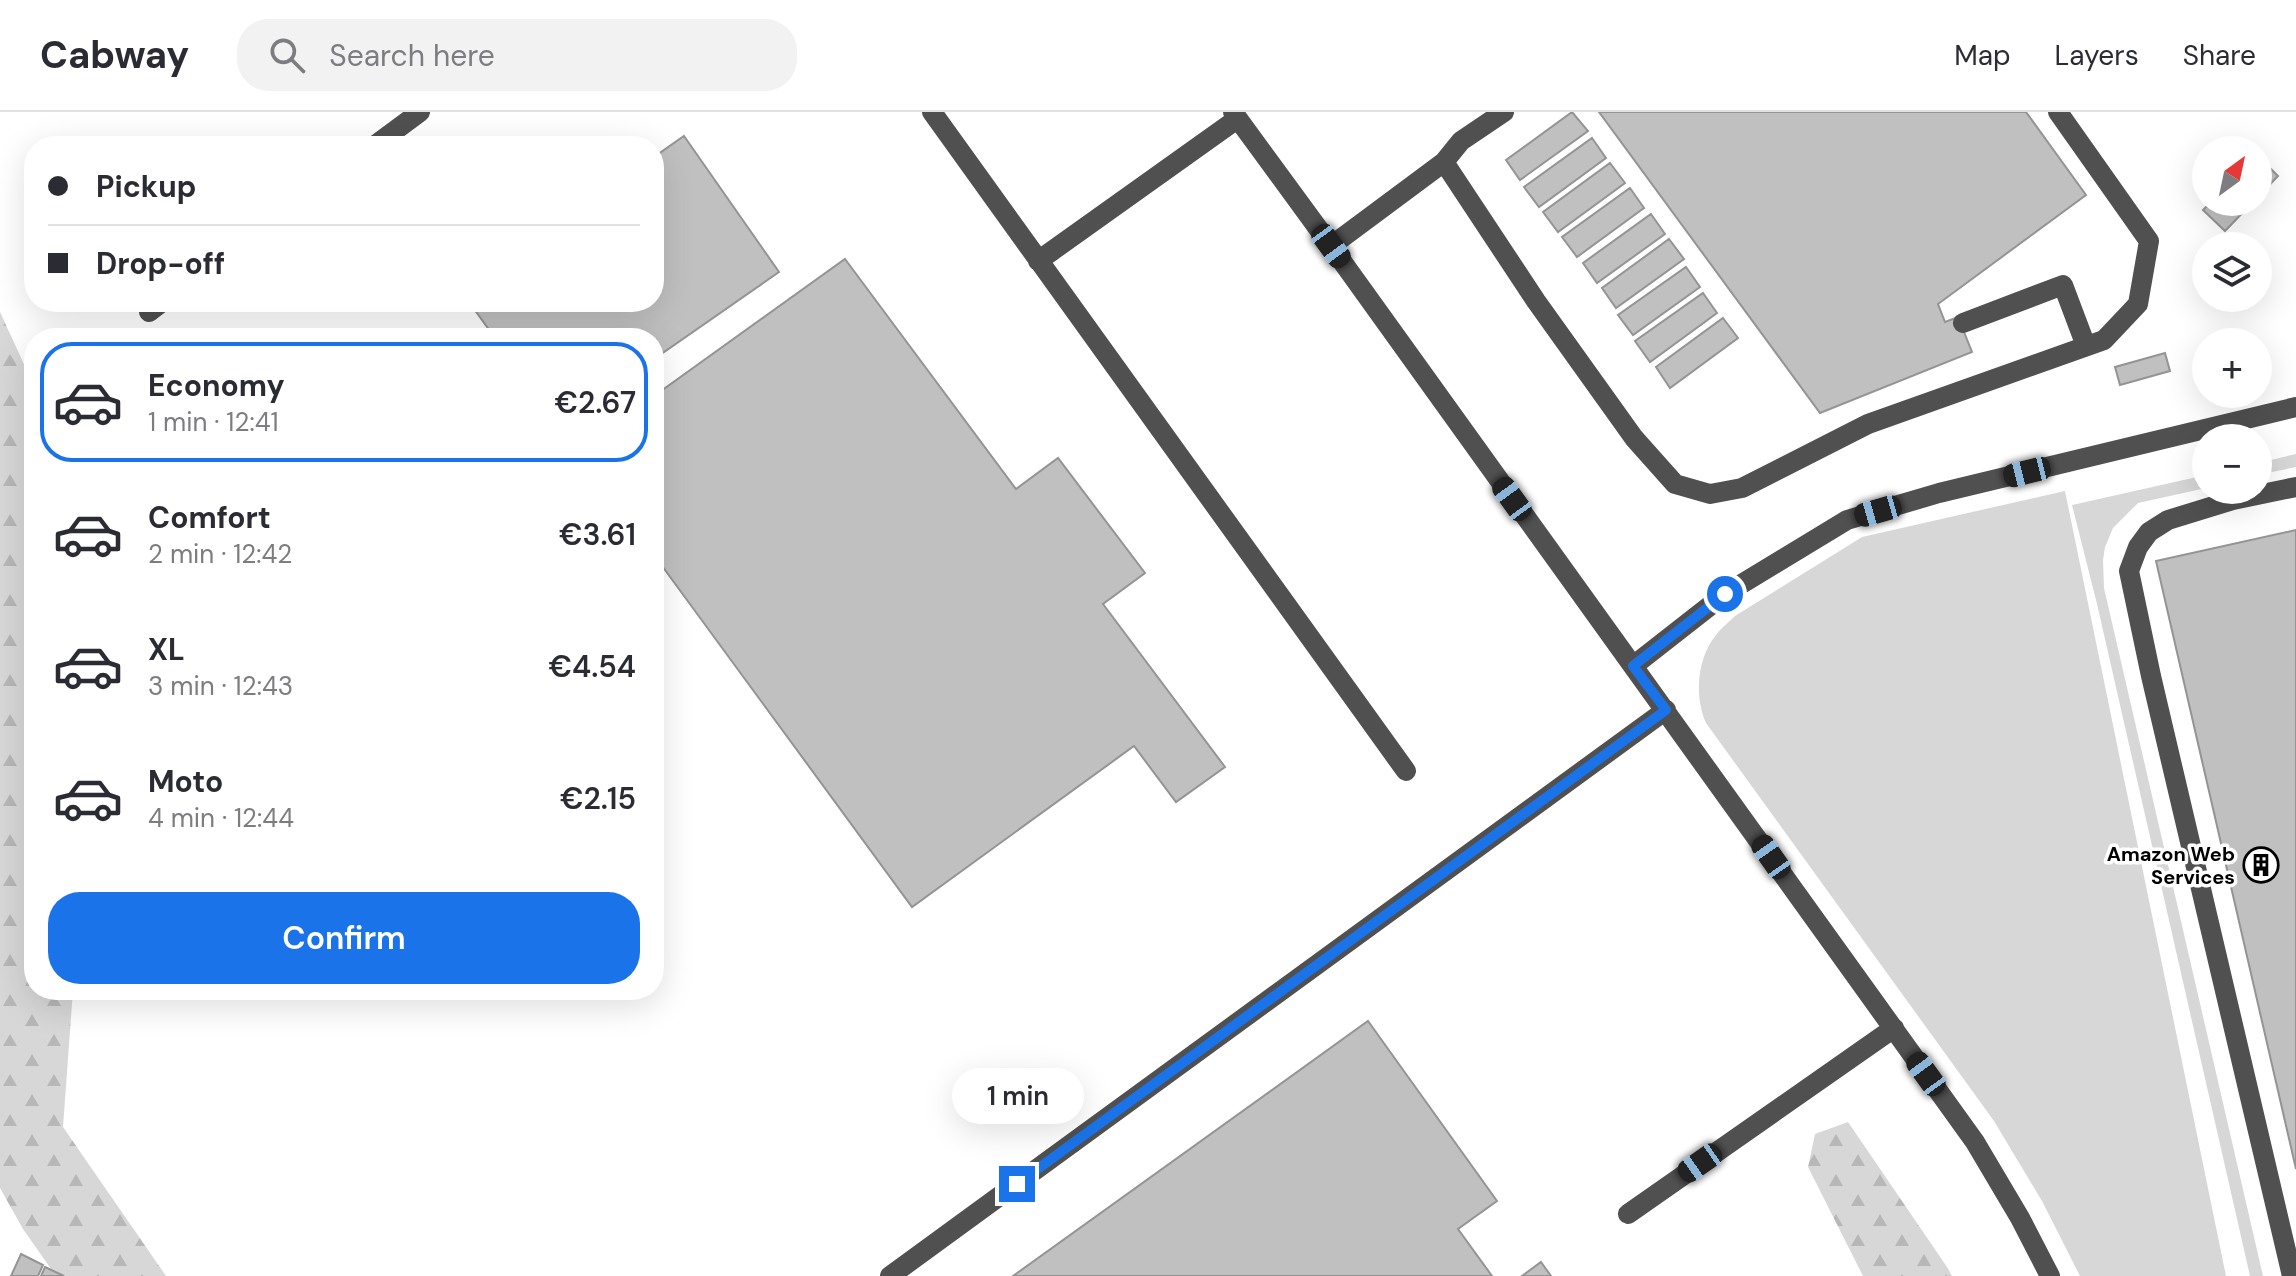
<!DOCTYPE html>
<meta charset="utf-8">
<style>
:root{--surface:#fff;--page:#f2f2f3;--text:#2b2b33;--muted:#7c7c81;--line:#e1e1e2;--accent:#1a73e8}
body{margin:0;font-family:"DM Sans",sans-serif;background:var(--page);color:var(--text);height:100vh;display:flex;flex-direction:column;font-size:30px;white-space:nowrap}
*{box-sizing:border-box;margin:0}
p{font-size:26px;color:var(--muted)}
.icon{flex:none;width:44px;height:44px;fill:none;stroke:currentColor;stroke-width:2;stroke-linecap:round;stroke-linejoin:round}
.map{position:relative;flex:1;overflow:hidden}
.details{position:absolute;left:24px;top:216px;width:640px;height:672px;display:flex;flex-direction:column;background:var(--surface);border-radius:32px;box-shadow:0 8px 32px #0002}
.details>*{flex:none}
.guide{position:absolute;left:24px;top:24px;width:640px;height:176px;border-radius:32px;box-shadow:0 8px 32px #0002;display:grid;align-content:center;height:176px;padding:0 24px;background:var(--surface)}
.needle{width:52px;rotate:33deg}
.controls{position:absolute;left:2192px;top:24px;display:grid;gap:16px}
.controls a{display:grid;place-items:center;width:80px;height:80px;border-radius:50%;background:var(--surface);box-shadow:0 8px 32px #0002;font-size:40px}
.end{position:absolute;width:36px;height:36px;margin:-18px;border:10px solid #1a73e8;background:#fff;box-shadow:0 0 0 4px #fff}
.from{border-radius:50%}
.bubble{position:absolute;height:56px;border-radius:28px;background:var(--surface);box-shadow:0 8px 32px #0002;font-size:26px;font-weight:600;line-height:56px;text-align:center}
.car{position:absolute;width:24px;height:48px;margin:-24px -12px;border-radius:10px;box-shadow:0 0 6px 2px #0007;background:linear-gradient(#222 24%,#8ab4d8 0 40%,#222 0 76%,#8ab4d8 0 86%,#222 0)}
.guide b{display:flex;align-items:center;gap:28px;height:76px;font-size:30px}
.guide b+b{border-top:2px solid var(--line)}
.guide i{width:20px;height:20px;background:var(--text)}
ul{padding:14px 0 0;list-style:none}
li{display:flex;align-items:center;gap:24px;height:120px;margin:0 16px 12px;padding:0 8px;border:4px solid transparent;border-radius:32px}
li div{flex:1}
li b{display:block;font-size:30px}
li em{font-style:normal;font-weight:600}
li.on{border-color:var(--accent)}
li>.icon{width:72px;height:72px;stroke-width:1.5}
.primary-button{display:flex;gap:16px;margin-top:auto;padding:16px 24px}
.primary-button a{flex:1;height:92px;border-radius:32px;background:var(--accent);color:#fff;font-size:32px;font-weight:600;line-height:92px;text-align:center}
header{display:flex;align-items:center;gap:48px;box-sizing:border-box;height:112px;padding:0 40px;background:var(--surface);border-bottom:2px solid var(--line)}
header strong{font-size:38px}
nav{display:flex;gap:44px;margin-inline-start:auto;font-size:28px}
.search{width:560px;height:72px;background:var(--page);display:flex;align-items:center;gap:20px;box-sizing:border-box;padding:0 28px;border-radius:32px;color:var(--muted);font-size:30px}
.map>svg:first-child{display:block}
.green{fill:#d7d7d7}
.forest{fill:url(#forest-firs)}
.building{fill:#c0c0c0;stroke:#949494;stroke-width:2}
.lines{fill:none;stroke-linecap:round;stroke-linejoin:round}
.minor{stroke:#505050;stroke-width:20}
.route{stroke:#1a73e8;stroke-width:10}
.labels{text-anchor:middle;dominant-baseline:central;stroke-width:7;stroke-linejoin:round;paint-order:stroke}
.poi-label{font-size:20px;font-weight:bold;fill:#000;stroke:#fff;text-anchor:end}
</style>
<header>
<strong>Cabway</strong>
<div class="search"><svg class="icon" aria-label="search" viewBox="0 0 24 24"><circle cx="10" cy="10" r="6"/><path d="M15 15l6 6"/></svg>Search here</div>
<nav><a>Map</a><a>Layers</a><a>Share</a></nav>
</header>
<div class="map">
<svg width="2296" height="1164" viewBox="0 0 2296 1164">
<defs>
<pattern id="forest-firs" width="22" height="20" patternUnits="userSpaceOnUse" patternTransform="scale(2)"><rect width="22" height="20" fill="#d7d7d7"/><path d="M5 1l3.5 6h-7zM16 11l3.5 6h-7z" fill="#b7b7b7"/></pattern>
</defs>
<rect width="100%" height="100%" fill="#fff"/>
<!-- green -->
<path class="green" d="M2296,342V355L2258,363V351Z
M2206,363V376L2138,391L2113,416L2105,435L2103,448L2104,476L2263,1164H2250L2097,492L2072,393Z
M2065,379L2226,1164H2080L2042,1089L1994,1009L1706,611C1694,584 1697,546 1716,523C1721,516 1729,510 1735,504L1862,425Z"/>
<!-- forest -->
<path class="forest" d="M0,200L34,274V878H73L63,1015L166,1164H56L23,1117L0,1076Z
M1848,1010L1947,1155L1952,1164H1863L1808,1055L1815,1022Z"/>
<!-- building -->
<path class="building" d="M1572,0L1588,19L1520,68L1506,48Z
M1599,0H2026L2086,83L1938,192L1945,210L1958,205L1972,240L1820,301Z
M684,24L779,160L654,247V226H495L469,190H654V45Z
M1592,26L1606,46L1539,95L1524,75Z
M2258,44L2278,64L2258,85Z
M1610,51L1625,71L1558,120L1543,100Z
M1630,76L1644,96L1577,145L1562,125Z
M2211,90H2253L2225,119L2203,98Z
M1651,102L1665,122L1597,171L1583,151Z
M1669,127L1684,147L1616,196L1602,176Z
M845,147L1016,377L1058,346L1145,461L1103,492L1225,655L1176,690L1134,634L912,795L654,443V284Z
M1686,155L1700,175L1633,223L1618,203Z
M1703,181L1717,201L1650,250L1635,229Z
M1723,206L1738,226L1670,276L1656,255Z
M2165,241L2170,259L2120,273L2115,255Z
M2296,418V1057L2156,449Z
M1368,909L1497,1089L1458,1117L1492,1164H1013Z
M21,1142L43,1153L38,1164H11Z
M1541,1150L1551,1164H1522Z
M45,1155L64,1164H41Z"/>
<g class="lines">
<!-- minor -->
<path class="minor" d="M932,0L1406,659
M1233,0L1331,134L1975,1030L2020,1106L2050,1164
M374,34L420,0
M1444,50L1536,189L1634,326L1675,372L1710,382L1742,376L1868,312L2104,228L2138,192L2149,129L2058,0
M1331,134L1444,50L1461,29L1504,0
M1038,149L1237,7
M149,200L162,190
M1963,211L2063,173L2086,234
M1633,554L1725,482L1847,408L1939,381L2296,295
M1628,1102L1894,916
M890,1164L1666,598
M2292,1164L2151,564L2129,459L2138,435L2149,420L2168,408L2233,388L2296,375"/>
</g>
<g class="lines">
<!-- route -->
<path class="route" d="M1017,1072L1666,598L1633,554L1725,482"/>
</g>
<!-- icons -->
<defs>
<symbol id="building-ring" viewBox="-11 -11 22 22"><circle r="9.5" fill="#fff" stroke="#000" stroke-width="1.5"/><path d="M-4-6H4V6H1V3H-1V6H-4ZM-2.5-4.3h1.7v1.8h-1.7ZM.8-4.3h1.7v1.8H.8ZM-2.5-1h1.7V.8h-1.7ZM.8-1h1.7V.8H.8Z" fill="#000"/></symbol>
</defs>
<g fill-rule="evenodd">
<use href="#building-ring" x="2241" y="733" width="40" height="40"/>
</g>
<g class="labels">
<!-- poi labels -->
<g class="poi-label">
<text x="2235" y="742">Amazon Web<tspan x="2235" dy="23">Services</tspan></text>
</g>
</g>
</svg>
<div class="controls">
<a><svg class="needle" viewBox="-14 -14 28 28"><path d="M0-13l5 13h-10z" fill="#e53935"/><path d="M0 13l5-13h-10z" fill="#7c7c81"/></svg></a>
<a><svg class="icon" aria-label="layers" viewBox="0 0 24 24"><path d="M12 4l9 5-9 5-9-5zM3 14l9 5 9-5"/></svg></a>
<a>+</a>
<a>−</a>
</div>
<i class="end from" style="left:1725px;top:482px"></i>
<i class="end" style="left:1017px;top:1072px"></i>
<div class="bubble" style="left:952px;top:956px;width:132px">1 min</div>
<i class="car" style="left:1331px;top:134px;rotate:144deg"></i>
<i class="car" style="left:2027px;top:360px;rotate:256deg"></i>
<i class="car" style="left:1512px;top:387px;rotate:324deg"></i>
<i class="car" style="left:1878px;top:399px;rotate:254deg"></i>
<i class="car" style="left:1771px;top:745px;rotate:325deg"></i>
<i class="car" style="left:1926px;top:962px;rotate:324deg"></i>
<i class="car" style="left:1700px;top:1051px;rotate:235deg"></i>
<div class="guide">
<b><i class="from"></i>Pickup</b>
<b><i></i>Drop-off</b>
</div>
<section class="details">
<ul>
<li class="on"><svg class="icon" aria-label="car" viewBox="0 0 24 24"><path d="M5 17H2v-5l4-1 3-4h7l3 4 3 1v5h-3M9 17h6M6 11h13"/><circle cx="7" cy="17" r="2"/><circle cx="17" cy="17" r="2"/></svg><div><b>Economy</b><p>1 min · 12:41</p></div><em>€2.67</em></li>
<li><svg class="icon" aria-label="car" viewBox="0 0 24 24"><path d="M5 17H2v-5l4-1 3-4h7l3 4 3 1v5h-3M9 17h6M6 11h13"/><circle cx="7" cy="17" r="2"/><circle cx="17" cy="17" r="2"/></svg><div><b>Comfort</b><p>2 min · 12:42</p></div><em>€3.61</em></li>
<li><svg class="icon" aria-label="car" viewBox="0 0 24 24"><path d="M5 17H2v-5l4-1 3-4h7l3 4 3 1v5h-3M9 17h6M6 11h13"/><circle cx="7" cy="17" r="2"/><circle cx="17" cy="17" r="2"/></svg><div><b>XL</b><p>3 min · 12:43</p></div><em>€4.54</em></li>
<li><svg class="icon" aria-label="car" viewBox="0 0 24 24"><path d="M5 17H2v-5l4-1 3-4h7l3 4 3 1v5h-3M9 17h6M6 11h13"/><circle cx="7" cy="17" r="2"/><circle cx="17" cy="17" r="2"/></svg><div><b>Moto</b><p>4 min · 12:44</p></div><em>€2.15</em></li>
</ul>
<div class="primary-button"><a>Confirm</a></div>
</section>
</div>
